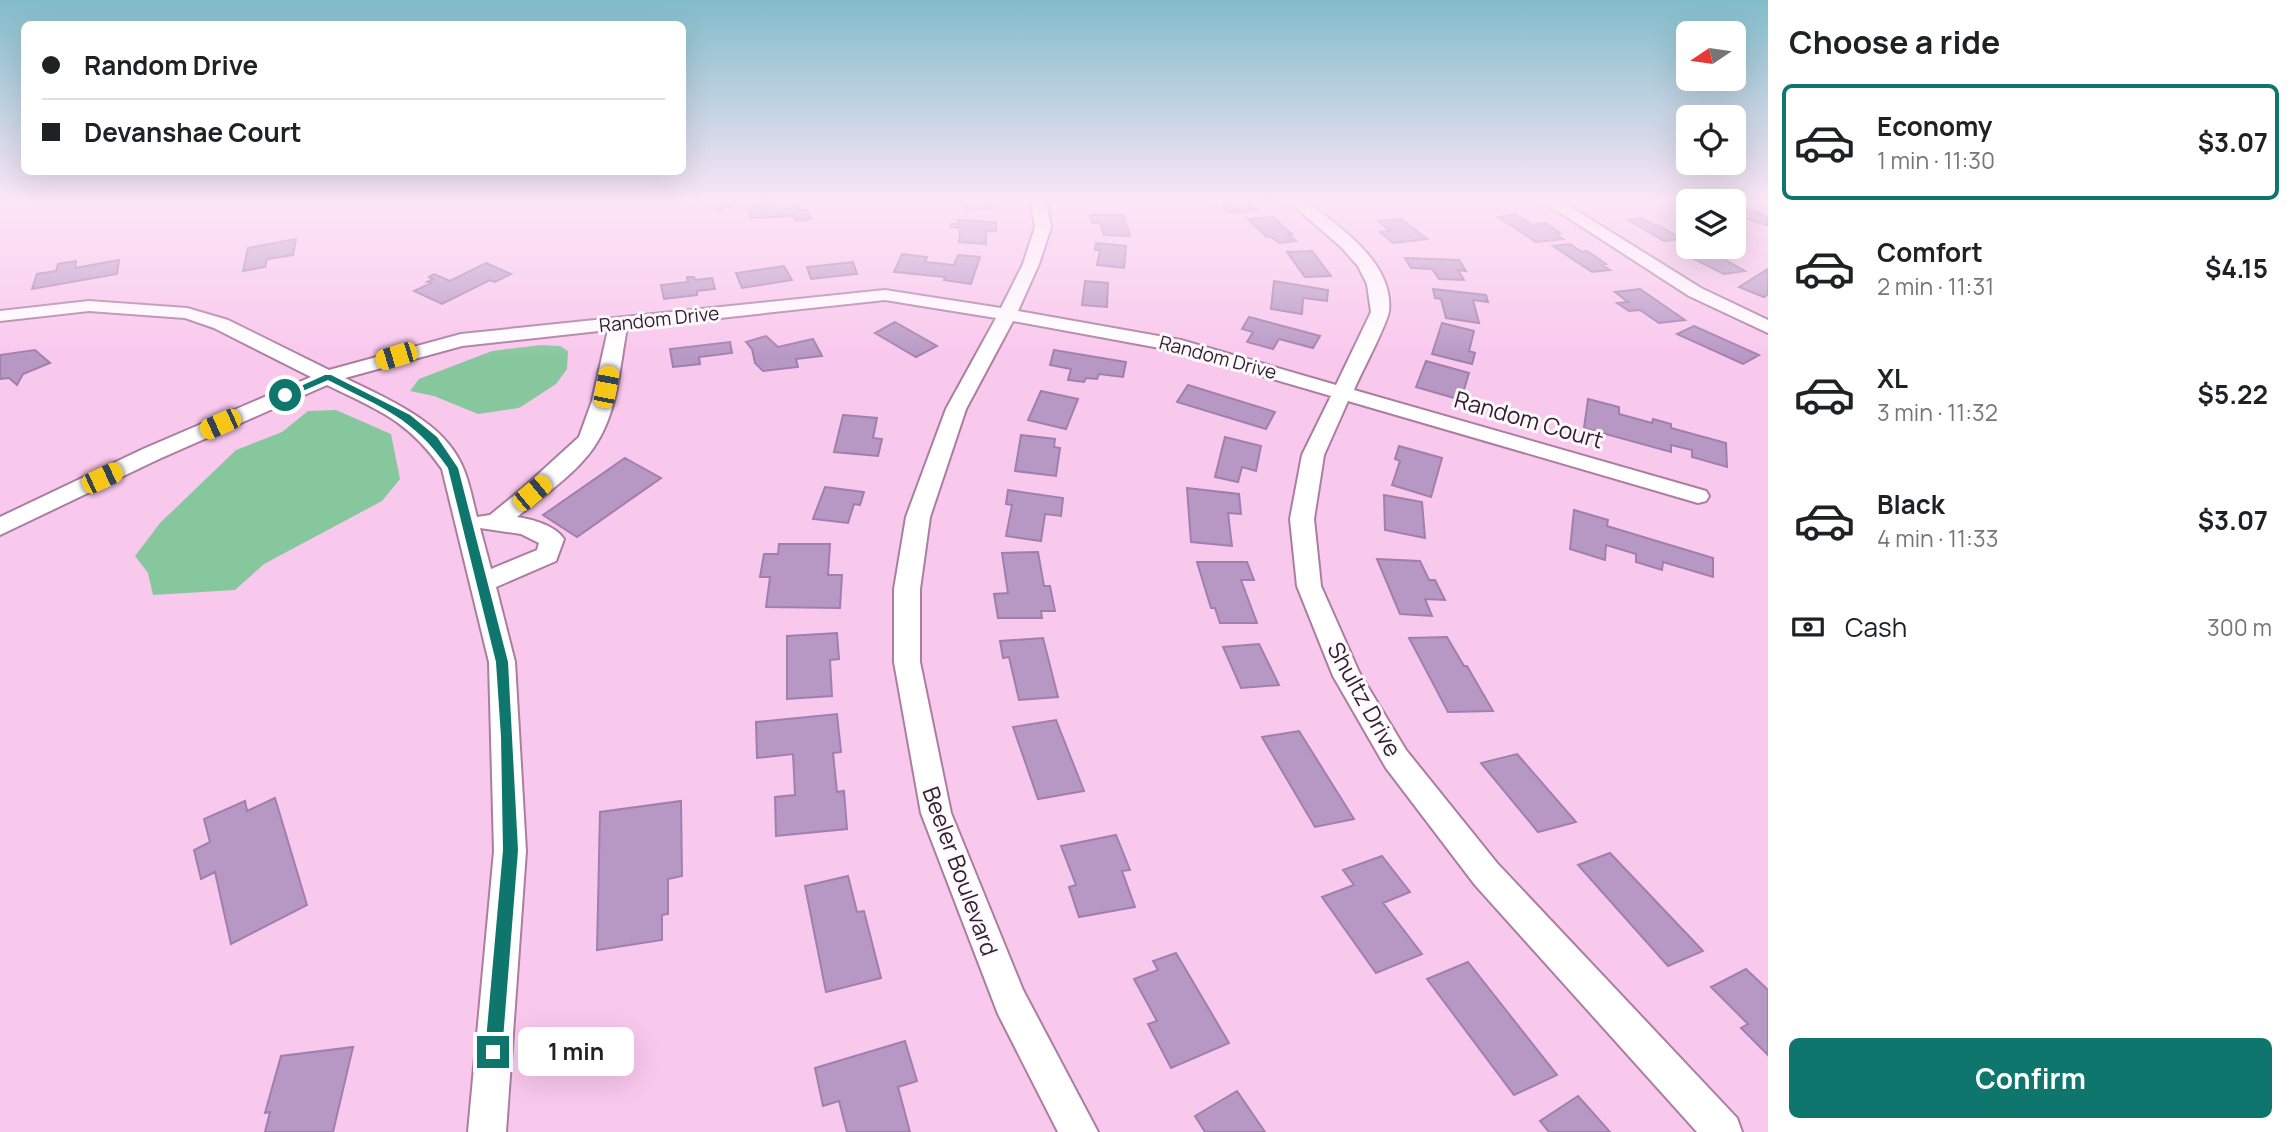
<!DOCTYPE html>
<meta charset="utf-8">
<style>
:root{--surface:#fff;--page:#f6f6f6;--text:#202124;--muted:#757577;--line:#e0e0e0;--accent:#0f766e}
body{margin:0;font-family:Manrope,sans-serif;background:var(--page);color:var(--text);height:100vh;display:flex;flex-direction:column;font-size:26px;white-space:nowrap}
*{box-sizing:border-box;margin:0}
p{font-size:23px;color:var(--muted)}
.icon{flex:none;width:38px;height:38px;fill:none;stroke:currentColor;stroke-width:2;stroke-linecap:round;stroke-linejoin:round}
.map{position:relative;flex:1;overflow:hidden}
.details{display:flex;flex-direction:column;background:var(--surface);width:525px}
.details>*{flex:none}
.hud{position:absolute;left:21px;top:21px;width:665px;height:154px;border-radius:10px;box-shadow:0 7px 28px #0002;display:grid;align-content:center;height:154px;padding:0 21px;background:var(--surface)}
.needle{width:46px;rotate:257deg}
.controls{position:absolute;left:1676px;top:21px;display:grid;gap:14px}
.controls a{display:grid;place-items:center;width:70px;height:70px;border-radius:10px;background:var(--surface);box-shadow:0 7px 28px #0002;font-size:35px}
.end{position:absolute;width:32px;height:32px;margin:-16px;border:9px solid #0f766e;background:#fff;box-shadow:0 0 0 4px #fff}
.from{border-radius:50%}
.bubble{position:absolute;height:49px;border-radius:10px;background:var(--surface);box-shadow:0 7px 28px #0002;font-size:23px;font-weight:700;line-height:49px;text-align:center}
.car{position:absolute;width:21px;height:42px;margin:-21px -10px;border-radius:9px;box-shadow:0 0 5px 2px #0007;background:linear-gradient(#f5c518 24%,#345 0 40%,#f5c518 0 76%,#345 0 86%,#f5c518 0)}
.hud b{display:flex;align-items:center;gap:24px;height:66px;font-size:26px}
.hud b+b{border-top:2px solid var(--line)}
.hud i{width:18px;height:18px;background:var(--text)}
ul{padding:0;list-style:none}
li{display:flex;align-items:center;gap:21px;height:116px;margin:0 14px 10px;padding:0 7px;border:4px solid transparent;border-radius:10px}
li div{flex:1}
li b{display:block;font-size:26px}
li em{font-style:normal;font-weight:700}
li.selected{border-color:var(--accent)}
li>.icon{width:63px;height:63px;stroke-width:1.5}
h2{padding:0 21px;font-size:32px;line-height:84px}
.pay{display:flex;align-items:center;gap:18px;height:77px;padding:0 21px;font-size:26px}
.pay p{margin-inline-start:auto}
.cta{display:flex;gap:14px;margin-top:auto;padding:14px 21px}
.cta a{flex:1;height:80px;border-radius:10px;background:var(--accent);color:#fff;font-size:28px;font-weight:700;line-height:80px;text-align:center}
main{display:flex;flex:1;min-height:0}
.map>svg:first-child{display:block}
.water{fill:#87c79d}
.building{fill:#b798c5;stroke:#9f80ac;stroke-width:2}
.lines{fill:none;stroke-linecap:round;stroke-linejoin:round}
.minor-casing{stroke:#ab7ea0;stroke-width:4}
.minor{fill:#fff;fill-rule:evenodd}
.route{fill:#0f766e}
.labels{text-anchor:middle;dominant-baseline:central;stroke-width:6;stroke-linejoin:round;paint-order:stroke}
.far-street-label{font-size:19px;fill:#301e2c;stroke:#fef9fd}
.street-label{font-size:23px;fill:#301e2c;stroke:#fef9fd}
</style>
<main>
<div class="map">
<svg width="1768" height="1132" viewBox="0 0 1768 1132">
<rect width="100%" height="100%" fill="#f9c8ed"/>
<!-- water -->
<path class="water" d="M541,345L560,346L568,351L567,369L556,384L519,408L478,414L434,396L410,391L419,379L492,351Z
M336,410L391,434L400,479L382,501L264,564L235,590L153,595L148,573L135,556L160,523L236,450L282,432L308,411Z"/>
<!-- building -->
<path class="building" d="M703,199H730L737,204L719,210Z
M962,199H989L992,208L966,209Z
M1207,199H1246L1257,210L1229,213L1222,206H1227L1222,201L1210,202Z
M788,202L789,206L797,205L799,210H807L811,219L795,221L793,216L751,218L748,207Z
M1734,204L1768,216L1766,217L1768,218V226L1734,214Z
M1516,214L1532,225L1546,223L1560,233H1555L1563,239L1536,242L1498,217Z
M1090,215H1123L1130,236L1104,235L1100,223H1092Z
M1273,217L1292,234H1288L1296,241L1279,243L1272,237H1267L1248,219Z
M1641,218L1654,225H1658L1682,239L1664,241L1628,220Z
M1401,219L1427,239L1393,243L1380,232L1390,231L1378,221Z
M958,220L996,222V231H986V244L959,242L960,228L951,227L952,224H958Z
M296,239L293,255L267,259L265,267L243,271L248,248Z
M1096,243L1126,246L1124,268L1097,265L1100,250H1095Z
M1570,244L1582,252L1587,251L1606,264L1602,265L1610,270L1592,272L1553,246Z
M1703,247L1712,253L1719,252L1729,258L1723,259L1745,271L1724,274L1678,251Z
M1312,251L1331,276L1305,277L1287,252Z
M902,254L927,257L925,262L954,265L958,255L980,257L971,284L944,280L945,277L894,272Z
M1405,258L1459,260L1466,271L1458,270L1464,280L1439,279L1432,269L1411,268Z
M119,260L117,274L32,289L37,274L56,271L58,264L76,261L75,268Z
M853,262L857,274L811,279L807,267Z
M486,263L511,274L495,282L490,280L442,304L414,291L431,283L427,282L433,279L429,277L434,274L450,281Z
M784,266L792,280L742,288L736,273Z
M1768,269V294L1764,297L1739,287Z
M687,277H694L695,280L712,278L715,289L697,291V295L664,299L661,285L688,282Z
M1085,281L1108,283L1107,307L1082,305Z
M1274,281L1328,290L1327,301L1303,298L1302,314L1271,309Z
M1433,289L1486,295L1488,302L1473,300L1479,323L1446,318L1441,299L1435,298Z
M1640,289L1685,320L1659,323L1640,310L1629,311L1617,303L1628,302L1615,292Z
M1249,317L1320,336L1313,348L1279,339L1273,349L1247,342L1253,332L1242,329Z
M895,322L937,346L916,357L875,333Z
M1442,323L1474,331L1469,351L1475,353L1472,364L1432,354Z
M1694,326L1759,355L1743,364L1677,334Z
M766,336L778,347L813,339L822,356L796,359L798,367L763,371L755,363L752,349L746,342Z
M730,342L732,353L699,357L700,364L673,367L670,349Z
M35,350L50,363L23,374L17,385L9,378L0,379V355Z
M1054,350L1126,362L1123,377L1099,374L1097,379L1086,378L1084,382L1068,380L1071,369L1050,365Z
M1426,361L1469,373L1461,400L1416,387Z
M1188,385L1275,412L1266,429L1177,402Z
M1041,391L1078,399L1066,429L1028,420Z
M1588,399L1619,407V414L1652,423L1653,419L1671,424V428L1726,443L1727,467L1692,457V450L1671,445V452L1584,428Z
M843,415L877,418L873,438L882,439L878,456L834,452Z
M1021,435L1055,439L1054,447L1060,448L1056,476L1015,471Z
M1225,437L1261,446L1256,471L1242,467L1238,482L1215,477Z
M1399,446L1442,458L1431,497L1392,485L1400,461L1395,459Z
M625,458L661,478L577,537L543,515Z
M825,487L864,492L860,505L854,504L848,523L813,519Z
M1187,488L1239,494L1241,514L1228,513L1232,546L1191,542Z
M1008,490L1063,498L1061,516L1045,514L1041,541L1006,536L1012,505L1006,504Z
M1384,495L1422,502L1425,538L1385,530Z
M1574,510L1608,520L1607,526L1713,558V577L1663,562L1662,570L1636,562V554L1606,545L1605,560L1570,549Z
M779,544H830L828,575H842L840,608L766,607L770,577H760L764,554H778Z
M1038,552L1044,586H1050L1055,611H1041L1042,618H998L994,594L1008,593L1002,553Z
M1377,559L1420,561L1429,580H1435L1445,600L1425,599L1432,616L1400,614Z
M1197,562H1247L1254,580H1241L1257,623H1220L1215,608H1211Z
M837,633L839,659L830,660L832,696L787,699V636Z
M1447,637L1464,666H1467L1493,711L1448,712L1409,638Z
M1043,638L1058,697L1019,700L1009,657L1003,658L1000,641Z
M1259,644L1279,685L1241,688L1223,647Z
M837,714L841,752L833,753L837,792L844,791L847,829L776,836L775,797L795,795L793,754L757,758L756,722Z
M1056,720L1084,791L1038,799L1013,727Z
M1299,731L1354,819L1315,827L1262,737Z
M1517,754L1576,822L1538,832L1481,763Z
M275,798L307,905L231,944L215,872L201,879L194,850L210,842L204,819L245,801L247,811Z
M681,801L682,876L668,879V914L662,915V940L597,950L600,812Z
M1116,835L1130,870L1122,871L1135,907L1079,917L1069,887L1076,885L1061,846Z
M1610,853L1703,951L1668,966L1578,865Z
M1382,856L1410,892L1383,903L1422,954L1376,973L1322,897L1354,885L1343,870Z
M848,876L857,912L864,911L881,978L826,992L805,886Z
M1176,953L1229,1043L1171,1068L1148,1024L1157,1021L1134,979L1158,970L1153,961Z
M1468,962L1557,1075L1514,1095L1427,979Z
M1746,969L1768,990V1055L1741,1028L1748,1024L1711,987Z
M905,1041L917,1081L898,1087L910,1132H847L839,1101L823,1106L815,1068Z
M353,1047L333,1132H265L270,1112L265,1113L281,1056Z
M1237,1091L1265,1132H1205L1195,1116Z
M1578,1096L1610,1132H1549L1540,1121Z"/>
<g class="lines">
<defs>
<path id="minor" d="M1030,199H1046L1051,227L1039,264L1018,311L1181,340L1336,385L1371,312L1367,284L1358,266L1341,247L1286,199H1304C1336,225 1394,261 1389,311C1387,325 1361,373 1354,390L1706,491L1709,496L1706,501L1698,503L1348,401L1324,455L1314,519L1321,586L1359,672L1406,750L1497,863L1737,1118L1742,1132H1697L1475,885L1386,768L1333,676L1297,586L1290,519L1302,455L1331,396L1176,351L1013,321L966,409L930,517L920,589V662L951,813L1023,990L1098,1132H1058L998,1014L921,813L894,662V589L906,517L946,409L996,318L885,300L627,328C620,364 618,407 599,439C581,471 545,494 517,517C532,519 556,526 564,539L556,561L496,587L515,662L526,851L506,1132H468L494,851L489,662L442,469C408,420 378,410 327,385L159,459L0,535V517L143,449L311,377L214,328L185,318L89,311L0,321V311L89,301L187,308L228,320L329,370L461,334L885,290L1001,308L1023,264L1035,227ZM608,330L592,401L579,437L523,488L490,515L477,517C473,502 470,485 464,470C446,422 387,399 345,378L462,346ZM480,528L521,534L539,543L537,550L491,569Z
M1539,199H1558L1701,288L1768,320V333L1689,296Z"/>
</defs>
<!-- minor casing -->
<use href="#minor" class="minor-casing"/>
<!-- minor -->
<use href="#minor" class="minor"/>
</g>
<!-- sky -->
<linearGradient id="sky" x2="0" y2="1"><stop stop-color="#81bcca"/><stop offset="0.56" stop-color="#fce6f7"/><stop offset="1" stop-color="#fce6f7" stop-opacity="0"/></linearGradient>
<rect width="1768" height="358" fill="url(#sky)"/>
<!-- route -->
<path class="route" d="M325,375H331L410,415L437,437L458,468L508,662L518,850L502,1052L499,1058L493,1061L487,1058L485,1052L503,850L501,737L496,662L448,468C413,417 382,408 328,380L289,397L281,395Z"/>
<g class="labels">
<!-- far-street labels -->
<g class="far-street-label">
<text transform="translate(659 319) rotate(-6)">Random Drive</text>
<text transform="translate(1218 357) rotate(15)">Random Drive</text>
</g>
<!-- street labels -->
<g class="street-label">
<text transform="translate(1529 419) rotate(16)">Random Court</text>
<text transform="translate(1365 699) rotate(61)">Shultz Drive</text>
<text transform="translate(961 871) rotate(70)">Beeler Boulevard</text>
</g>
</g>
</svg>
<div class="controls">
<a><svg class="needle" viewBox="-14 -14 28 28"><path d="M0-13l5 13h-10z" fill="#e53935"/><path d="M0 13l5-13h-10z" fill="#757577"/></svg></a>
<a><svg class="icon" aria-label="locate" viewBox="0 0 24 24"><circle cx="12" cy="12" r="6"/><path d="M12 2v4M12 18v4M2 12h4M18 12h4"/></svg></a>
<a><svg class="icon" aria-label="layers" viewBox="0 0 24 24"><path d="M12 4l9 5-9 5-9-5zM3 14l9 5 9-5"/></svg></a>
</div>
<i class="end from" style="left:285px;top:395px"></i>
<i class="end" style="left:493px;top:1052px"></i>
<div class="bubble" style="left:518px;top:1027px;width:116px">1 min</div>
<i class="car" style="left:396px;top:356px;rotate:253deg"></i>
<i class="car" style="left:606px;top:387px;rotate:11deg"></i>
<i class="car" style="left:220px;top:424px;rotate:246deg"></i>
<i class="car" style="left:102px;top:478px;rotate:65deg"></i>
<i class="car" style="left:532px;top:493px;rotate:50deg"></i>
<div class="hud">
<b><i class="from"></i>Random Drive</b>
<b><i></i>Devanshae Court</b>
</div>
</div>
<section class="details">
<h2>Choose a ride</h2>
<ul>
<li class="selected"><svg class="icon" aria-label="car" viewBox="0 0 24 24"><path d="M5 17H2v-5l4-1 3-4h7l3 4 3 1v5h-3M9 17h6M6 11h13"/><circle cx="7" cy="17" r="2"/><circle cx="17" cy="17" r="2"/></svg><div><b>Economy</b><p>1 min · 11:30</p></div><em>$3.07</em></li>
<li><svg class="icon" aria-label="car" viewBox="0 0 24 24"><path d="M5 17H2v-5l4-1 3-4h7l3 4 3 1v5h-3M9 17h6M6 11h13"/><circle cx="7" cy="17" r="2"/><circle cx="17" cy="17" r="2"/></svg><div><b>Comfort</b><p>2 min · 11:31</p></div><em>$4.15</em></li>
<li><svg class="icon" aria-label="car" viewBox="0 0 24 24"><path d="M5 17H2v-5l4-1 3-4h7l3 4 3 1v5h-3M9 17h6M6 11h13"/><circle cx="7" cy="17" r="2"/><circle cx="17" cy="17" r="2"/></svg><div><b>XL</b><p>3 min · 11:32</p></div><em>$5.22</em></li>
<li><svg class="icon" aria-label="car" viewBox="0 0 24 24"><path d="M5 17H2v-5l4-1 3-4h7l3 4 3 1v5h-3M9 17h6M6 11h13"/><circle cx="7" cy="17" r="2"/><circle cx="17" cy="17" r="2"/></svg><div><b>Black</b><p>4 min · 11:33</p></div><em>$3.07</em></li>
</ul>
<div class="pay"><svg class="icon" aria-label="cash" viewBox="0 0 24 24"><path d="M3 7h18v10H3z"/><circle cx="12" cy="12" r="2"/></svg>Cash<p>300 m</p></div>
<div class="cta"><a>Confirm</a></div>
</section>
</main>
